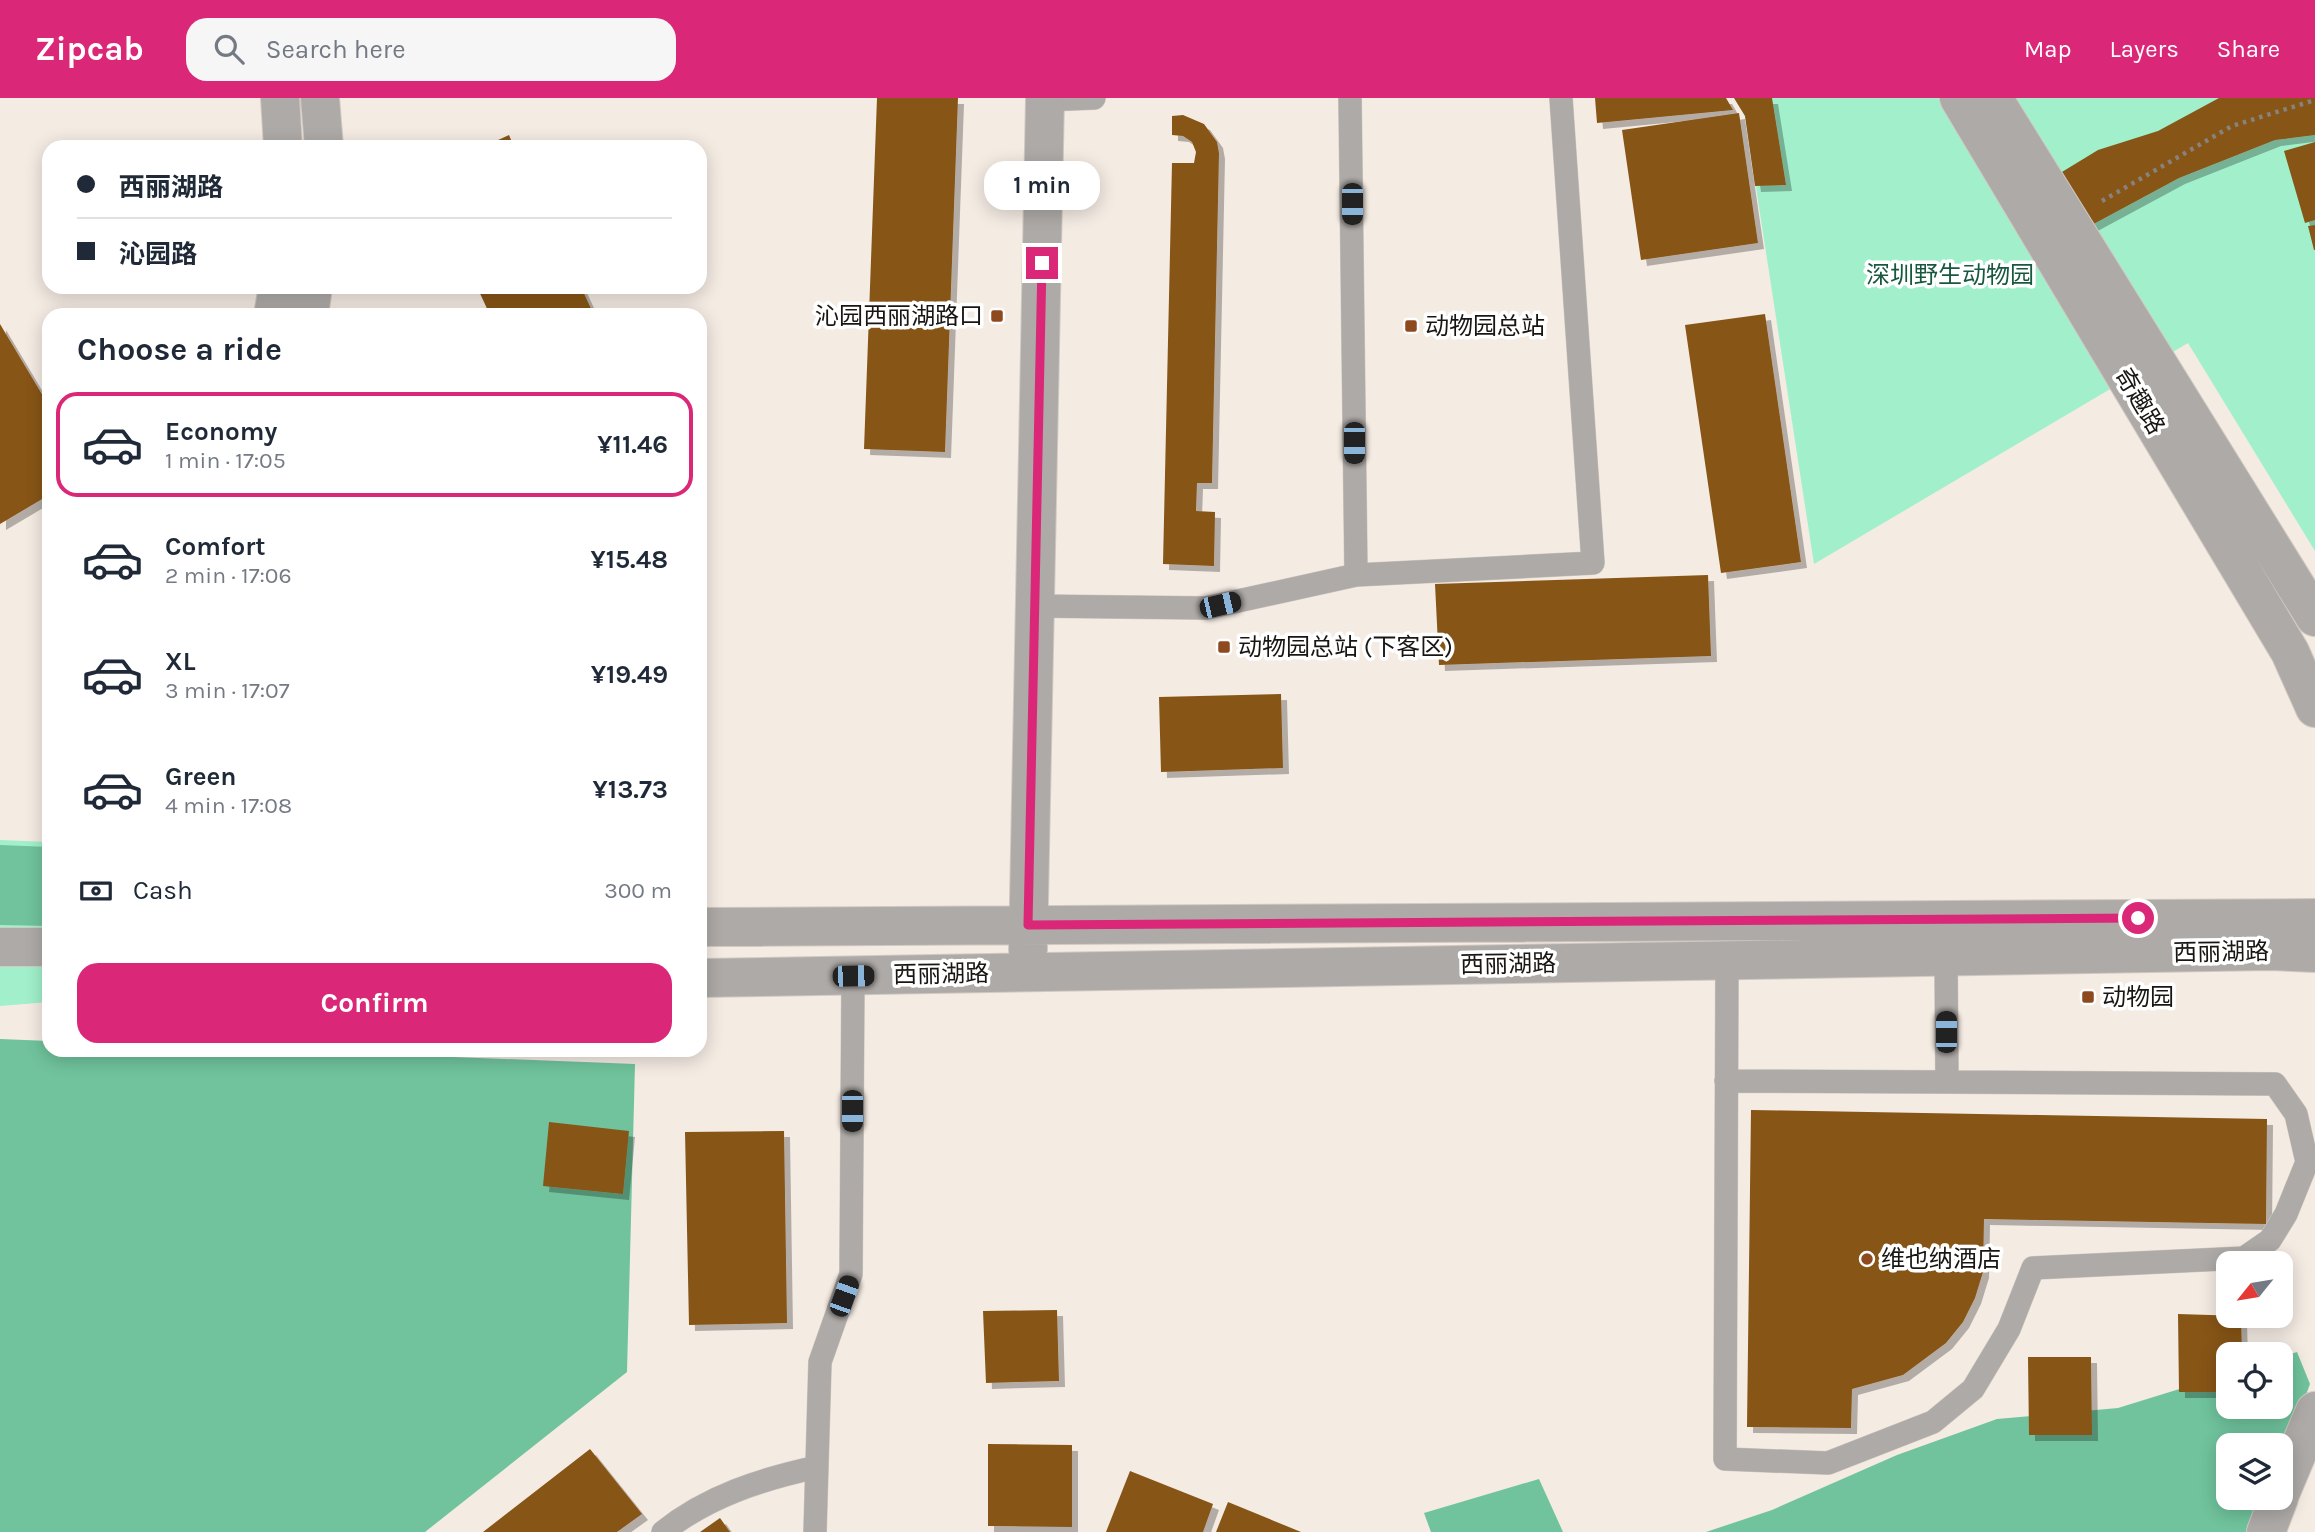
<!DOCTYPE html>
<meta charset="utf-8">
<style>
:root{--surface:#fff;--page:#f6f6f7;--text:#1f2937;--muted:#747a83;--line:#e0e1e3;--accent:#db2777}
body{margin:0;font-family:Karla,"Noto Sans SC",sans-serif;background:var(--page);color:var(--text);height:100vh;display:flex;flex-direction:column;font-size:26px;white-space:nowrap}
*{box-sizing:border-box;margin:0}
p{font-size:23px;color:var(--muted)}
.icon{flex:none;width:38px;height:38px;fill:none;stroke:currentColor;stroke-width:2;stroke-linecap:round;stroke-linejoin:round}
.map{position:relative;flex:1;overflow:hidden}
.drawer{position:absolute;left:42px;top:210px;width:665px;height:749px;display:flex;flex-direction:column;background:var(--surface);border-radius:21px;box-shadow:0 4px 18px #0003}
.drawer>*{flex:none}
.hud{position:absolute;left:42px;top:42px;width:665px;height:154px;border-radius:21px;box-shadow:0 4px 18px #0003;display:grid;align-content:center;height:154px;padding:0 35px;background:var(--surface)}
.needle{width:46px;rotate:240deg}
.fabs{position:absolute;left:2216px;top:1153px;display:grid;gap:14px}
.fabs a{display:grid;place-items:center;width:77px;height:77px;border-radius:14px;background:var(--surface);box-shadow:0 4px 18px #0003;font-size:35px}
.end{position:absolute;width:32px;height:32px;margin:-16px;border:9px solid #db2777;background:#fff;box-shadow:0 0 0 4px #fff}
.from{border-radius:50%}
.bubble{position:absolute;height:49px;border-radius:21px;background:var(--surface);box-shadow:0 4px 18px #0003;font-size:23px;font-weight:700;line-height:49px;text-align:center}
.car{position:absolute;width:21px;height:42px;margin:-21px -10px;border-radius:9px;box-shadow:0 0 5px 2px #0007;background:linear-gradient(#222 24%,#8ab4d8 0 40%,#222 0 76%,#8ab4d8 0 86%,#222 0)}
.hud b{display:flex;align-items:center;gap:24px;height:66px;font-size:26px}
.hud b+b{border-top:2px solid var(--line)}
.hud i{width:18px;height:18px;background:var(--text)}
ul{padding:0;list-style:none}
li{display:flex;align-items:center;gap:21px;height:105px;margin:0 14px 10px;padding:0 21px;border:4px solid transparent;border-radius:21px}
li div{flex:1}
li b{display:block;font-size:26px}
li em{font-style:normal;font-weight:700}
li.on{border-color:var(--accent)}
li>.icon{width:63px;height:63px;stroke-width:1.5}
h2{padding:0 35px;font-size:32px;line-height:84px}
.pay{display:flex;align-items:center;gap:18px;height:77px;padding:0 35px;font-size:26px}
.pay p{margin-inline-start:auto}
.button{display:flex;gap:14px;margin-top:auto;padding:14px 35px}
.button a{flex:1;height:80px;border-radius:21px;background:var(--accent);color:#fff;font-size:28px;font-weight:700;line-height:80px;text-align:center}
header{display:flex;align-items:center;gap:42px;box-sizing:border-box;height:98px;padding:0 35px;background:var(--accent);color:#fff}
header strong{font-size:33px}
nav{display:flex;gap:38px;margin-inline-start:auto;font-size:24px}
.search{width:490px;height:63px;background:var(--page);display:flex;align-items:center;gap:18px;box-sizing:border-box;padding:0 24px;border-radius:21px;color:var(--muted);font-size:26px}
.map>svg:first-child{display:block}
.green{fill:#a1f0cb}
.forest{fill:#70c39d}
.building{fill:#875518;filter:url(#shadow)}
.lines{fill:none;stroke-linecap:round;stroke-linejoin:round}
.service-casing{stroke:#d1c9c2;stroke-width:24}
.minor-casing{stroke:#d1c9c2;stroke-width:40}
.tertiary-casing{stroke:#d1c9c2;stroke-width:40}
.path{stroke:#88827d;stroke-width:4.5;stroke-dasharray:3.5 5;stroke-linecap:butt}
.service{stroke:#aeaaa7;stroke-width:23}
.minor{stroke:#aeaaa7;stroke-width:38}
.tertiary{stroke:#aeaaa7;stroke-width:38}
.route{stroke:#db2777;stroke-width:9}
.poi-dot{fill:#8e491f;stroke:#fff;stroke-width:2.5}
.labels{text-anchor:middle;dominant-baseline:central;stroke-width:7;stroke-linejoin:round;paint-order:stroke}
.park-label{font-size:24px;fill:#185840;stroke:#fff}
.poi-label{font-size:24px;fill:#181513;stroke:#fff;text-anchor:start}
.street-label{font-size:24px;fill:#181513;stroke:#fff}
</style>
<header>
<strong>Zipcab</strong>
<div class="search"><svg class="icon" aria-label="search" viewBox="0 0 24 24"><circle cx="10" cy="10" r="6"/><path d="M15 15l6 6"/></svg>Search here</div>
<nav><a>Map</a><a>Layers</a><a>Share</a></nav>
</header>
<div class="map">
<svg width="2315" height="1434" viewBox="0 0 2315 1434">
<defs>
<filter id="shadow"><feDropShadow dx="6" dy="6" stdDeviation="0" flood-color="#0004"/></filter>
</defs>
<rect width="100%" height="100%" fill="#f4ebe3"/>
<!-- green -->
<path class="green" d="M1734,0H2315V453L2188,245L1814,466L1745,18Z
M0,742L49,744V904L0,908Z"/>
<!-- forest -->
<path class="forest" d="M0,747L49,749V828L0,827Z
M0,941L49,943V952H276L635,966L627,1274L425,1434H0Z
M2297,1254L2310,1286L2280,1367V1348H2228V1400H2268L2256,1434H1706L1772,1412L1897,1357L1997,1321L2118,1310L2228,1276V1309H2280V1259Z
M1539,1381L1563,1434H1431L1424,1415Z"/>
<!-- building -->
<path class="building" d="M877,0H958L945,354L864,351Z
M1595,0H1726L1733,12L1597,25Z
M1734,0H1772L1786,87L1755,88L1745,18Z
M2219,0H2315V37L2275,42L2179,80L2088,129L2057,77L2098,52L2158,33Z
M1739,15L1758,145L1641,162L1622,32Z
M1183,17L1204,26L1217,44L1219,55L1212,385H1197L1196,413L1215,414L1214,468L1163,466L1172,65H1194L1196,54L1192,44L1183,38L1172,37V18Z
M509,37L514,49H483Z
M2315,44V122L2305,125L2284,53Z
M2315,127V152H2314L2308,128Z
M477,189H581L594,217H490Z
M1765,216L1801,464L1721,475L1685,227Z
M0,226L49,308V397L0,426Z
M1708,477L1711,558L1439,567L1435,486Z
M1281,596L1283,670L1161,674L1159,599Z
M1751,1012L2267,1021L2266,1126L1984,1121L1983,1174L1975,1200L1963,1224L1946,1245L1903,1277L1852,1291L1851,1330L1747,1329Z
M549,1024L629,1033L623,1096L543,1088Z
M784,1033L787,1225L689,1227L685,1034Z
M1057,1212L1059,1283L986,1285L983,1213Z
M2178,1216L2241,1218L2242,1256H2228V1294H2179Z
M2028,1259H2091L2092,1337H2029Z
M988,1346L1072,1347V1429L988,1428Z
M590,1351L642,1416L617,1434H483Z
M1130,1373L1213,1406L1203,1434H1106Z
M1228,1404L1301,1434H1216Z
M720,1420L730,1434H700Z"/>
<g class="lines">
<defs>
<path id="service" d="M1350,0L1356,477L1593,465L1561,0
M1045,2L1094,0
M1035,508L1206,510L1356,477
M1727,862L1725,1361L1828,1365L1933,1324L1973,1291L2009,1231L2033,1170L2244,1160L2270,1142L2286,1116L2307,1064L2296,1016L2275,986L1947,984L1946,859
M1726,983L1947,984
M663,1434C708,1398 762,1381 817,1369
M815,1434L820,1264L851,1176L853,878"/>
<path id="minor" d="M1959,0L2290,554L2315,610
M1993,0L2315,519
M0,849H49
M2280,1396L2315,1313
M2266,1434L2279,1400"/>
<path id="tertiary" d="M280,0L283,49
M320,0L324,49
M273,217L278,189
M309,217L313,189
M700,829L2315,820
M1028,852L1045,0
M700,880L2271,853L2315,855"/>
</defs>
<!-- service casing -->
<use href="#service" class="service-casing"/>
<!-- minor casing -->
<use href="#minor" class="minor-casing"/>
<!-- tertiary casing -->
<use href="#tertiary" class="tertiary-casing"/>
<!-- path -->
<path class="path" d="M2102,103L2232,28L2315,2"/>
<!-- service -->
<use href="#service" class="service"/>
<!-- minor -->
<use href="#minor" class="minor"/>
<!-- tertiary -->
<use href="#tertiary" class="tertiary"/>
</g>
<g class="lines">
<!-- route -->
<path class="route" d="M1042,165L1028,827L2138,820"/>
</g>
<!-- markers -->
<g class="poi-dot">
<rect x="990" y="211" width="14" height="14" rx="3.5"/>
<rect x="1404" y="221" width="14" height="14" rx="3.5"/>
<rect x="1217" y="542" width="14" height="14" rx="3.5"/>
<rect x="2081" y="892" width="14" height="14" rx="3.5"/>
<circle cx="1867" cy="1161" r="7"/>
</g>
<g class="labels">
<!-- park labels -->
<g class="park-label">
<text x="1950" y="177">深圳野生动物园</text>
</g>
<!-- poi labels -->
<g class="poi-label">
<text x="983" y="218" text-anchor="end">沁园西丽湖路口</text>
<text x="1425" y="228">动物园总站</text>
<text x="1238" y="549">动物园总站 (下客区)</text>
<text x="2102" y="899">动物园</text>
<text x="1881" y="1161">维也纳酒店</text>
</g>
<!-- street labels -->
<g class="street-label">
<text transform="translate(2140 303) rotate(59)">奇趣路</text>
<text transform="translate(2221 854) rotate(-1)">西丽湖路</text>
<text transform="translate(1508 866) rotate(-1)">西丽湖路</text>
<text transform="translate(941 876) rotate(-1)">西丽湖路</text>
</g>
</g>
</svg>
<div class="fabs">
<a><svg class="needle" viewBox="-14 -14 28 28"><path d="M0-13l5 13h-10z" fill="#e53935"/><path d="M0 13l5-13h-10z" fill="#747a83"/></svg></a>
<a><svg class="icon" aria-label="locate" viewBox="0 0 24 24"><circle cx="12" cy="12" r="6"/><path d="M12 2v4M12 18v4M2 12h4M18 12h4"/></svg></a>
<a><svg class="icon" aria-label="layers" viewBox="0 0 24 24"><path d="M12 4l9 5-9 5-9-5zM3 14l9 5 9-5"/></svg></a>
</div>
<i class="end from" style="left:2138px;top:820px"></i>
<i class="end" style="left:1042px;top:165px"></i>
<div class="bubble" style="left:984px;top:63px;width:116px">1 min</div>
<i class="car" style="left:1352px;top:106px;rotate:180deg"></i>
<i class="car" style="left:1354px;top:345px;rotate:180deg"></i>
<i class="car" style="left:1220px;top:507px;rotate:77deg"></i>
<i class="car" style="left:853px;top:878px;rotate:89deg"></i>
<i class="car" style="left:1946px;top:934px;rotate:0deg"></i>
<i class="car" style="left:852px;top:1013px;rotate:180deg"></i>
<i class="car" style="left:844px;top:1198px;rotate:20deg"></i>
<div class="hud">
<b><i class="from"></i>西丽湖路</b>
<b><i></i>沁园路</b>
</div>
<section class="drawer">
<h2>Choose a ride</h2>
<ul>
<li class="on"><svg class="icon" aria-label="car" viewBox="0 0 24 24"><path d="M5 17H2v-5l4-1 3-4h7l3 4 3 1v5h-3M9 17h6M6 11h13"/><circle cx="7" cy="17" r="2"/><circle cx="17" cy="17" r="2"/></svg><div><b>Economy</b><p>1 min · 17:05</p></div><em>¥11.46</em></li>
<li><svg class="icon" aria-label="car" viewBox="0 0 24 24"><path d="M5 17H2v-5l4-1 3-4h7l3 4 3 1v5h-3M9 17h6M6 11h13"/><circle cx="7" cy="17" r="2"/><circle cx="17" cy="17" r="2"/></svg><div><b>Comfort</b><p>2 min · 17:06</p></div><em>¥15.48</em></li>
<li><svg class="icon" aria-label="car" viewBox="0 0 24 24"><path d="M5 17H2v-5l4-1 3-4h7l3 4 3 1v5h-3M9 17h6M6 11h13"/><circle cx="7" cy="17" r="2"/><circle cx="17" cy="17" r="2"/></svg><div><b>XL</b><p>3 min · 17:07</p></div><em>¥19.49</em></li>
<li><svg class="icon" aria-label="car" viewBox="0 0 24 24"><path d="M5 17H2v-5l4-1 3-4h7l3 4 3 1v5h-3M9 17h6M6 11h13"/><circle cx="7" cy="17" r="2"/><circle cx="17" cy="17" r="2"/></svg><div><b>Green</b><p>4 min · 17:08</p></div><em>¥13.73</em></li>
</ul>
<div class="pay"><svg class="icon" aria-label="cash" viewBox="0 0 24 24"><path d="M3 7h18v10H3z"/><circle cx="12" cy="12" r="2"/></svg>Cash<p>300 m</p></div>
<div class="button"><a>Confirm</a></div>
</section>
</div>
